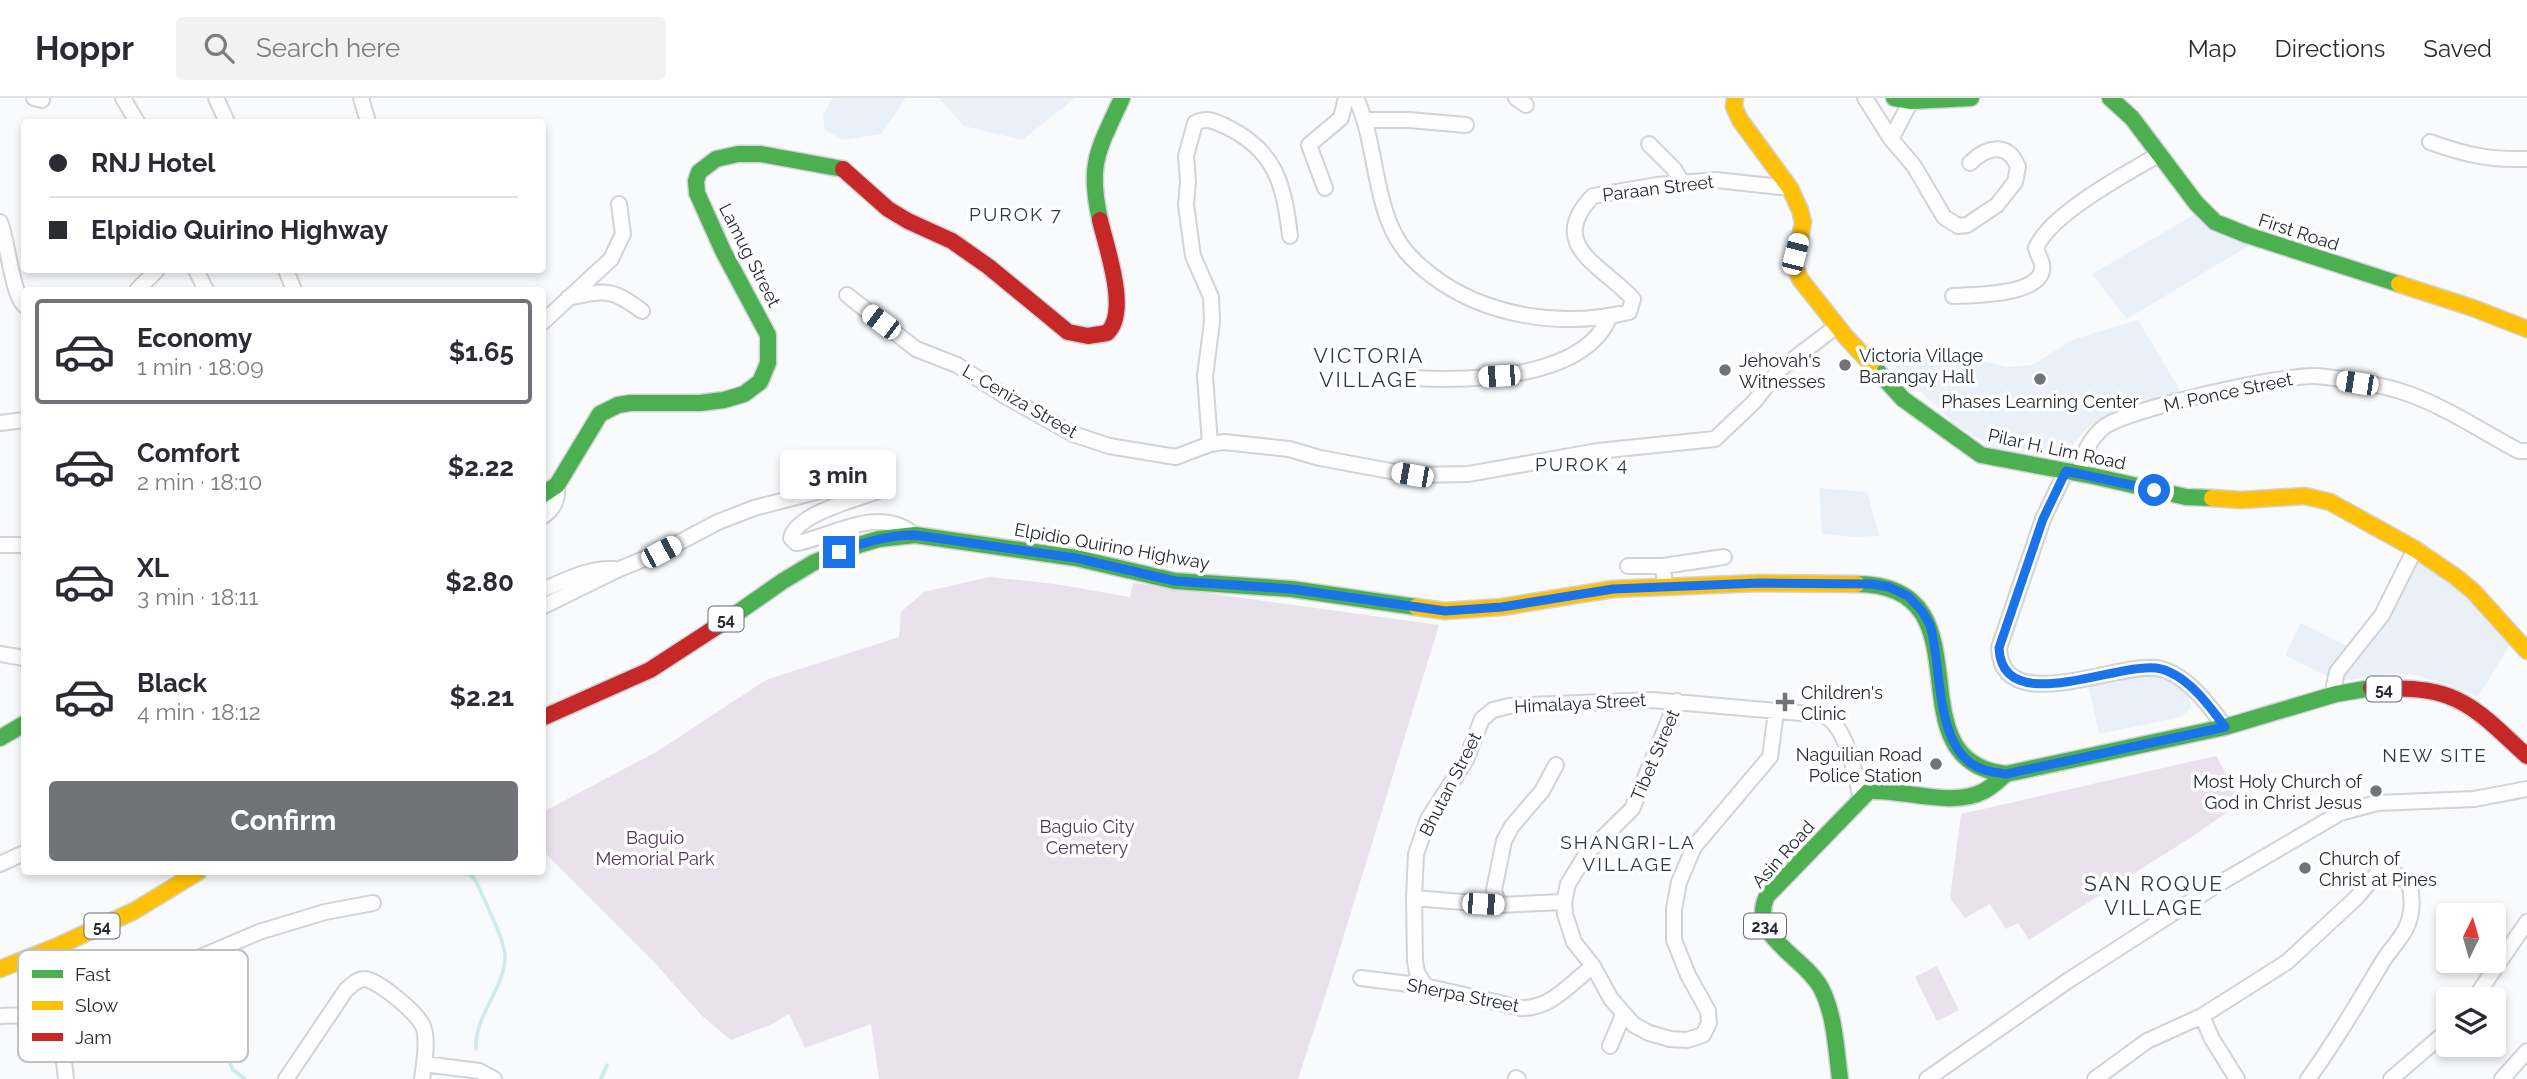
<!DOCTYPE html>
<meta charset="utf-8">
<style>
:root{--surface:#fff;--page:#f2f2f3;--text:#2b2b33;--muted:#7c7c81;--line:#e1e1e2;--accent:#707479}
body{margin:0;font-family:Raleway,sans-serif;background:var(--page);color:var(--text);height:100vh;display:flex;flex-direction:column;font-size:26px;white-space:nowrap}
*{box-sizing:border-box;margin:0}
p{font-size:23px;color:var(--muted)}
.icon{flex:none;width:38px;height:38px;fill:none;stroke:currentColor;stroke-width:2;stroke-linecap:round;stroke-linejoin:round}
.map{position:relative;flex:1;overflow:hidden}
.details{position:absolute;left:21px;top:189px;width:525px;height:588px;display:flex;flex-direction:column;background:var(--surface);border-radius:7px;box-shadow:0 4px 10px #0003}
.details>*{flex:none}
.top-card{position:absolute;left:21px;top:21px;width:525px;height:154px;border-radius:7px;box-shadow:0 4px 10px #0003;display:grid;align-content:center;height:154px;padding:0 28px;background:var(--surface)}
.needle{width:46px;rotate:5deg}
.controls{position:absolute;left:2436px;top:805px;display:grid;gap:14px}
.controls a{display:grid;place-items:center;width:70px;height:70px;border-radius:7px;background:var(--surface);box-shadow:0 4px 10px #0003;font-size:35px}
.end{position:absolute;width:32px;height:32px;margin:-16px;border:9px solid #1a73e8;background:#fff;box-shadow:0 0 0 4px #fff}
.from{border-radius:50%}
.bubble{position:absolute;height:49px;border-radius:7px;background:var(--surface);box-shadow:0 4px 10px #0003;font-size:23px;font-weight:700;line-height:49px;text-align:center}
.car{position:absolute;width:21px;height:42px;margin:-21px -10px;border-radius:9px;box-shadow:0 0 5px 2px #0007;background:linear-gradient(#fff 24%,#345 0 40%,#fff 0 76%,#345 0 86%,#fff 0)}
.top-card b{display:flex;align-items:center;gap:24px;height:66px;font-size:26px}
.top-card b+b{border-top:2px solid var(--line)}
.top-card i{width:18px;height:18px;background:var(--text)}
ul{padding:12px 0 0;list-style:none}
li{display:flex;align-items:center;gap:21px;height:105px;margin:0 14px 10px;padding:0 14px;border:4px solid transparent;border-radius:7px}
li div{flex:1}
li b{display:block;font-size:26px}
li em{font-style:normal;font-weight:700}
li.active{border-color:var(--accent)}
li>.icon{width:63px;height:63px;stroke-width:1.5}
.action{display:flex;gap:14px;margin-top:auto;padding:14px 28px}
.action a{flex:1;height:80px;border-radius:7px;background:var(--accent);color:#fff;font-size:28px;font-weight:700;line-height:80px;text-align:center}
header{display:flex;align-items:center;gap:42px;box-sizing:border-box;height:98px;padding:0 35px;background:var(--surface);border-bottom:2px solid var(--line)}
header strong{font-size:33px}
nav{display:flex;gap:38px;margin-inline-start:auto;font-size:24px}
.search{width:490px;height:63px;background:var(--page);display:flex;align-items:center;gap:18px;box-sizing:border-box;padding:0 24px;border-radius:7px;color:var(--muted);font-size:26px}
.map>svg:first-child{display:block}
.built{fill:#e9f0f8}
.green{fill:#e9e2ed}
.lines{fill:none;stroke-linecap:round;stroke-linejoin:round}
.stream{stroke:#caedeb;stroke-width:3.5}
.street-casing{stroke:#d0d3d7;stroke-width:18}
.fast-casing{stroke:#d0d3d7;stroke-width:19}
.slow-casing{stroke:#d0d3d7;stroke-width:19}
.jam-casing{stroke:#d0d3d7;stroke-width:19}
.street{stroke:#fefeff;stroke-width:14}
.fast{stroke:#4caf50;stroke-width:16}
.slow{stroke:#ffc107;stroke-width:16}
.jam{stroke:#c62828;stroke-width:16}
.route{stroke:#1a73e8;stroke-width:9}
.poi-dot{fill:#707479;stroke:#fff;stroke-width:2.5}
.labels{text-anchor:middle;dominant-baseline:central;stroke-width:7;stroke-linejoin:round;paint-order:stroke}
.shield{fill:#fff;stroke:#686b70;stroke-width:2}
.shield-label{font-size:16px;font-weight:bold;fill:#272c32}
.street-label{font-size:18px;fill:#272c32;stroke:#fff}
.poi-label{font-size:18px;fill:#272c32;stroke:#fff;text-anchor:start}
.park-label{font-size:18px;fill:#53345d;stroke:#fff}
.neighbourhood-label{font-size:19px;letter-spacing:2px;fill:#2e3844;stroke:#fff}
.quarter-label{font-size:21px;letter-spacing:2px;fill:#2e3844;stroke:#fff}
.key{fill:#fff;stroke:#bec0c2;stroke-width:2}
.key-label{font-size:19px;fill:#272c32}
</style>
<header>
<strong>Hoppr</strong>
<div class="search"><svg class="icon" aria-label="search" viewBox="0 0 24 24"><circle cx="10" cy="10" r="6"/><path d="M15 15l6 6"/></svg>Search here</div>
<nav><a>Map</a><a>Directions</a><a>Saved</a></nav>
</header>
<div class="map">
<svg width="2527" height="981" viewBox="0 0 2527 981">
<rect width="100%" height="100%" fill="#f8fafc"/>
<!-- built -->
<path class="built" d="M833,0H906L881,36L843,42L825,32L823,17Z
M939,0H1075L1022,42L964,28Z
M2199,114L2253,145L2127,221L2092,176Z
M2138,222L2180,292L2092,326L2075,343L2067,360L1994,350L1956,327L1888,262L1903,257L1930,256L1968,260L2008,269L2033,267L2072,242Z
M1819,390L1867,394L1879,438L1855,439L1822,436Z
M2418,461L2469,496L2511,545L2478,599L2442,585L2412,576H2387L2343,583L2344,577L2394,510Z
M2301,525L2347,548L2331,580L2285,557Z
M2157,576L2168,579L2186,594L2190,602L2191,610L2181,619L2099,636L2088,585Z"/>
<!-- green -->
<path class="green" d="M989,479L1055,486L1130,499L1133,485L1439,527L1328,889L1298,981H879L871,926L805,950L789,916L770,927L731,942L701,917L654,864L543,753V714L658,653L766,582L899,539L901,514L924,494Z
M2216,658L2242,704L2190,740L2029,842L2018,825L2006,831L1990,806L1965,820L1950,800L1961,716Z
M1937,868L1959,912L1937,923L1915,879Z"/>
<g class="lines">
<!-- stream -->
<path class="stream" d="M468,774L476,783C483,800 506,844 505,859C504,892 474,918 476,951
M201,901L233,972L245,981
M601,981L607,967"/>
<defs>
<path id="street" d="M34,0L42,2
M123,0L137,24
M216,0L227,24
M361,0L368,24
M1356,0C1374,39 1373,84 1389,124C1399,149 1411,161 1431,177C1486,219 1562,230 1629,214L1633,201C1603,168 1545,147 1593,98L1657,87L1716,82L1790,90
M1516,0L1526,7
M1865,0L1891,41L1911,3
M1365,22H1409L1466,27
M1891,41L1914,68L1944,119L1958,128L1967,127L1997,107L2015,84L2018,69C2008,43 1986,49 1970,65
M2430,44C2466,57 2488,62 2527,61
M1649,46L1674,71L1682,84
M1325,90L1309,47L1341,20L1346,0
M0,124C8,144 12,196 24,207
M196,172L206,192
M286,172L294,192
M137,192L157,172
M847,197L916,251L957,267L1005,298L1073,336L1109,348L1176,359L1210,346L1224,344L1289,351L1320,360L1412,377L1468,376L1598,353L1715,341L1754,304L1779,272L1837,228
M1953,198C1972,197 2047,198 2042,166C2041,161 2037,155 2036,150C2050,116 2127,75 2160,56
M568,200C606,192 611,190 642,213
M542,225L611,161L623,136L619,106
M1412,280C1470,283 1584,282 1610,218
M0,325L24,322
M1210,346L1205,278L1212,224L1211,199L1193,158L1186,107L1188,84L1186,58L1195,25C1207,19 1214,23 1225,28C1276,52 1284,87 1290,138
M2066,373L2043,421L1999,550C2002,620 2115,565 2156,570C2185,574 2209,607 2225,629
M2079,375C2083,357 2089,341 2104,329C2128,311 2284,276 2316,278C2339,280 2378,286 2400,293C2442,306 2481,333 2519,353H2527
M542,419C555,410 558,402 557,387
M0,447H24
M1628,468H1663
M1665,488L1663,468L1724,459
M542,492C567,482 587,470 614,471
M542,509L617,472L661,454L718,424L754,410L866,381L879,378L885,381L886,390C863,400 797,414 791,440L796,445L802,444C837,435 878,410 911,434
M0,556L24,560
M2336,596L2334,587L2337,574L2382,517L2415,451
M1677,603L1632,711L1587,755L1568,786L1564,804L1565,816L1574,844L1593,868L1611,901L1634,927L1649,935L1670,941L1687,942L1703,937L1709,925L1708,913L1688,877L1674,842V811L1679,784L1694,749L1770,659L1776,614
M0,766L24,755
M1414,800L1498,807L1564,804
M1498,807L1494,792L1504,743L1512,728L1542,693L1556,667
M1361,880L1425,888L1521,910C1551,911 1571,885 1593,868
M1425,888L1417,874L1415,863L1414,800L1416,756L1428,721L1466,662L1482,621L1493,612L1509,608L1652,602L1823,617C1847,627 1855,677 1861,700
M2474,901L2527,824
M0,918C50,914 62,934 66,981
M2202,918L2212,941L2237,981
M46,925L259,834L325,814L373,805
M1610,948L1623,917
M424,966L479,973L494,981
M1516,980L1518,981
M286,981L346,892C352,887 357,881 365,881C379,883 421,917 424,931C428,945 424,966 422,981
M1927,981L2069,882L2215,788L2340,715L2377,705L2474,701L2527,691
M2095,981L2147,943L2202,918L2287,864L2356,800L2381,771L2390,772L2409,785C2413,800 2413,817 2405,832C2399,843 2390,852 2383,863C2359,903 2336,943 2308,981
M2391,981L2448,932
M2502,981L2527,953"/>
<path id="fast" d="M1894,0L1911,3L1971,0
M2110,0L2132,20L2196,105L2215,124L2247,137L2399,186
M1100,122C1087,64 1099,51 1122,0
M1871,266L1903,301L1981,357L2093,378L2186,399L2212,400
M542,397L557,387L600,316L618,307L630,305H700L724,302L744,296L760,284L768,265V237L723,153L697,95L696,83L699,74L716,61L738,56H761L843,71
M1857,486C1994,487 1888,663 2006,676L2225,629L2336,596L2371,590
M730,520L783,483L813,465L845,451L879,441L915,437L1076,460L1175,483L1292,491L1416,509
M0,640L24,626
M1840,981C1836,951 1835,917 1821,890C1805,859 1747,838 1767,798L1869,693C1904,691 1952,710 1984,693C1992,689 1999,682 2006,676"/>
<path id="slow" d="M1735,0L1734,9L1740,22L1790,90L1800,112L1803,124L1795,168L1800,181L1846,239L1871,266
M2399,186L2473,210L2527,231
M2212,400L2242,402L2305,398L2330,404L2415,451L2456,479L2473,493L2527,553
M1416,509L1445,513L1502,509L1613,491L1759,485L1857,486
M0,871L58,848L134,813L198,774"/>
<path id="jam" d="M843,71L888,111L908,123L952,143L989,169L1068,234L1088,238L1107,235C1130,214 1106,149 1100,122
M2371,590C2396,591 2424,589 2448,598C2479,609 2503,637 2527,658
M542,620L650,572L730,520"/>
</defs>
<!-- street casing -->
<use href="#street" class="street-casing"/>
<!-- fast casing -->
<use href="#fast" class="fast-casing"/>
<!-- slow casing -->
<use href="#slow" class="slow-casing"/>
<!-- jam casing -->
<use href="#jam" class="jam-casing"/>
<!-- street -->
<use href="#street" class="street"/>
<!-- fast -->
<use href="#fast" class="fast"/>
<!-- slow -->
<use href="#slow" class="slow"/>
<!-- jam -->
<use href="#jam" class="jam"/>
</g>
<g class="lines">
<!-- route -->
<path class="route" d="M839,454C864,444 888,437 915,437L1076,460L1175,483L1292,491L1445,513L1502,509L1613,491L1759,485L1872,486L1889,489L1908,498L1922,513L1930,527C1943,569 1933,657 1985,672C1991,674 1999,675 2006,676L2225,629C2209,607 2185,574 2156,570C2115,565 2002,620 1999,550L2043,421L2066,373L2154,392"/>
</g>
<!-- markers -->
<g class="poi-dot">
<circle cx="1845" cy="267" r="7"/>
<circle cx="1725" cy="272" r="7"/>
<circle cx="2040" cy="281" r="7"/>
<path d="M1781.5 593.5h7v7h7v7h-7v7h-7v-7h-7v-7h7z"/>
<circle cx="1936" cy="666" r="7"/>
<circle cx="2376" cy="693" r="7"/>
<circle cx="2305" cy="770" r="7"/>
</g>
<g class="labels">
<!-- shield labels -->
<g class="shield">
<rect x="708.5" y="508.5" width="35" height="25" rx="5"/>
<rect x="2366.5" y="578.5" width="35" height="25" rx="5"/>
<rect x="84.5" y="815.5" width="35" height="25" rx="5"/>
<rect x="1744" y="815.5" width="42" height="25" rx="5"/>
</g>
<g class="shield-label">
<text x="726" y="521">54</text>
<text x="2384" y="591">54</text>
<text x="102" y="828">54</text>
<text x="1765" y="828">234</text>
</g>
<!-- street labels -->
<g class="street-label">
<text transform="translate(1658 90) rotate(-7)">Paraan Street</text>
<text transform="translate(2299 134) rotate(18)">First Road</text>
<text transform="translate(750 157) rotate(63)">Lamug Street</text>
<text transform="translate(2228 294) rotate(-12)">M. Ponce Street</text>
<text transform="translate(1020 303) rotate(30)">L. Ceniza Street</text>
<text transform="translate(2057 351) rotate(12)">Pilar H. Lim Road</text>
<text transform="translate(1112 448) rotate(10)">Elpidio Quirino Highway</text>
<text transform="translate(1580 605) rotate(-3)">Himalaya Street</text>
<text transform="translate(1655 657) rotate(-67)">Tibet Street</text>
<text transform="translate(1450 686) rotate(-63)">Bhutan Street</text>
<text transform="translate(1783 756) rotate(-48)">Asin Road</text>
<text transform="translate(1463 897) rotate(11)">Sherpa Street</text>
</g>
<!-- poi labels -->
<g class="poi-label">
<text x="1859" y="257">Victoria Village<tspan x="1859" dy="21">Barangay Hall</tspan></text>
<text x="1739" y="262">Jehovah's<tspan x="1739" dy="21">Witnesses</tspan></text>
<text x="2040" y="303" text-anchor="middle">Phases Learning Center</text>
<text x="1801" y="594">Children's<tspan x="1801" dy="21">Clinic</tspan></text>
<text x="1922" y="656" text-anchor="end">Naguilian Road<tspan x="1922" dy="21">Police Station</tspan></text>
<text x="2362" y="683" text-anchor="end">Most Holy Church of<tspan x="2362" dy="21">God in Christ Jesus</tspan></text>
<text x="2319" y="760">Church of<tspan x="2319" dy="21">Christ at Pines</tspan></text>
</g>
<!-- park labels -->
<g class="park-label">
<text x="1087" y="728">Baguio City<tspan x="1087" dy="21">Cemetery</tspan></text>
<text x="655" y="739">Baguio<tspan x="655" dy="21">Memorial Park</tspan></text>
</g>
<!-- neighbourhood labels -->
<g class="neighbourhood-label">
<text x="1016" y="116">PUROK 7</text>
<text x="1582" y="366">PUROK 4</text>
<text x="2435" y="657">NEW SITE</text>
<text x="1628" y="744">SHANGRI-LA<tspan x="1628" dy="22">VILLAGE</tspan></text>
</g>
<!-- quarter labels -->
<g class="quarter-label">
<text x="1369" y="257">VICTORIA<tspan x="1369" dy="24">VILLAGE</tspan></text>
<text x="2154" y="785">SAN ROQUE<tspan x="2154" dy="24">VILLAGE</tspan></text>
</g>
</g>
<!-- legend -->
<rect x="18" y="852" width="230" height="112" rx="10" class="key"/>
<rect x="32" y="872" width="31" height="8" fill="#4caf50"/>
<rect x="32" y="903" width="31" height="9" fill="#ffc107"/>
<rect x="32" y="935" width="31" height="8" fill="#c62828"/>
<g class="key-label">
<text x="75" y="883">Fast</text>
<text x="75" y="914">Slow</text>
<text x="75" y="946">Jam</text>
</g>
</svg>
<div class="controls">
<a><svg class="needle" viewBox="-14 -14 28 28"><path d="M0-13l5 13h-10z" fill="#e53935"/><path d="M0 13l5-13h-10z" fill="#7c7c81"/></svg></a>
<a><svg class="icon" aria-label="layers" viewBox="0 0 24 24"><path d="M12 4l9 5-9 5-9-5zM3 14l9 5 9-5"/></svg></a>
</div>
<i class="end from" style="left:2154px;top:392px"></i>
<i class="end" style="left:839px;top:454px"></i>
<div class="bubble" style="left:780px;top:352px;width:116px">3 min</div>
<i class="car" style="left:1795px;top:156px;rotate:14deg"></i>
<i class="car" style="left:881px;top:224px;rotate:307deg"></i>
<i class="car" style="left:1499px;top:278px;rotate:266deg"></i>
<i class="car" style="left:2357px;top:285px;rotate:279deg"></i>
<i class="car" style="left:1412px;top:377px;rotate:280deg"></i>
<i class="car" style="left:661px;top:454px;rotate:62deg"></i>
<i class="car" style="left:1483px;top:806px;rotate:93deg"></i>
<div class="top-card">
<b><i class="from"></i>RNJ Hotel</b>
<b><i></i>Elpidio Quirino Highway</b>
</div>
<section class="details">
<ul>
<li class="active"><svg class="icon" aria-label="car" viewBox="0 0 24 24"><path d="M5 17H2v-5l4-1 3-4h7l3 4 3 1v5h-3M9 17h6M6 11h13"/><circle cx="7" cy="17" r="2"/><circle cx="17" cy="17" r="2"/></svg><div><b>Economy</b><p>1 min · 18:09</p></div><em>$1.65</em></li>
<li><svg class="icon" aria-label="car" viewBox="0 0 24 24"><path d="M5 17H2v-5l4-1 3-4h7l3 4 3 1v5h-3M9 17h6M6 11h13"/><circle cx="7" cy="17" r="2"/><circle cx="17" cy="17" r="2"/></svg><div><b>Comfort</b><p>2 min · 18:10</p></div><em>$2.22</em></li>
<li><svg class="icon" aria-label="car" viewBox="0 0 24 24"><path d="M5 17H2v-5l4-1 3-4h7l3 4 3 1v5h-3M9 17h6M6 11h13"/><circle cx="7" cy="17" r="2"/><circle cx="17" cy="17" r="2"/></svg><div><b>XL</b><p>3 min · 18:11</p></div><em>$2.80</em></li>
<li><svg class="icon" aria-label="car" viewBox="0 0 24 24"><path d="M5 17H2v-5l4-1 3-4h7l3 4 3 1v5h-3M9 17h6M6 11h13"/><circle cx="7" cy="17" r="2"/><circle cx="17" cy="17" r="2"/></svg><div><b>Black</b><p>4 min · 18:12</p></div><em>$2.21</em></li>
</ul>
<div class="action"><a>Confirm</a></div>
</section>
</div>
